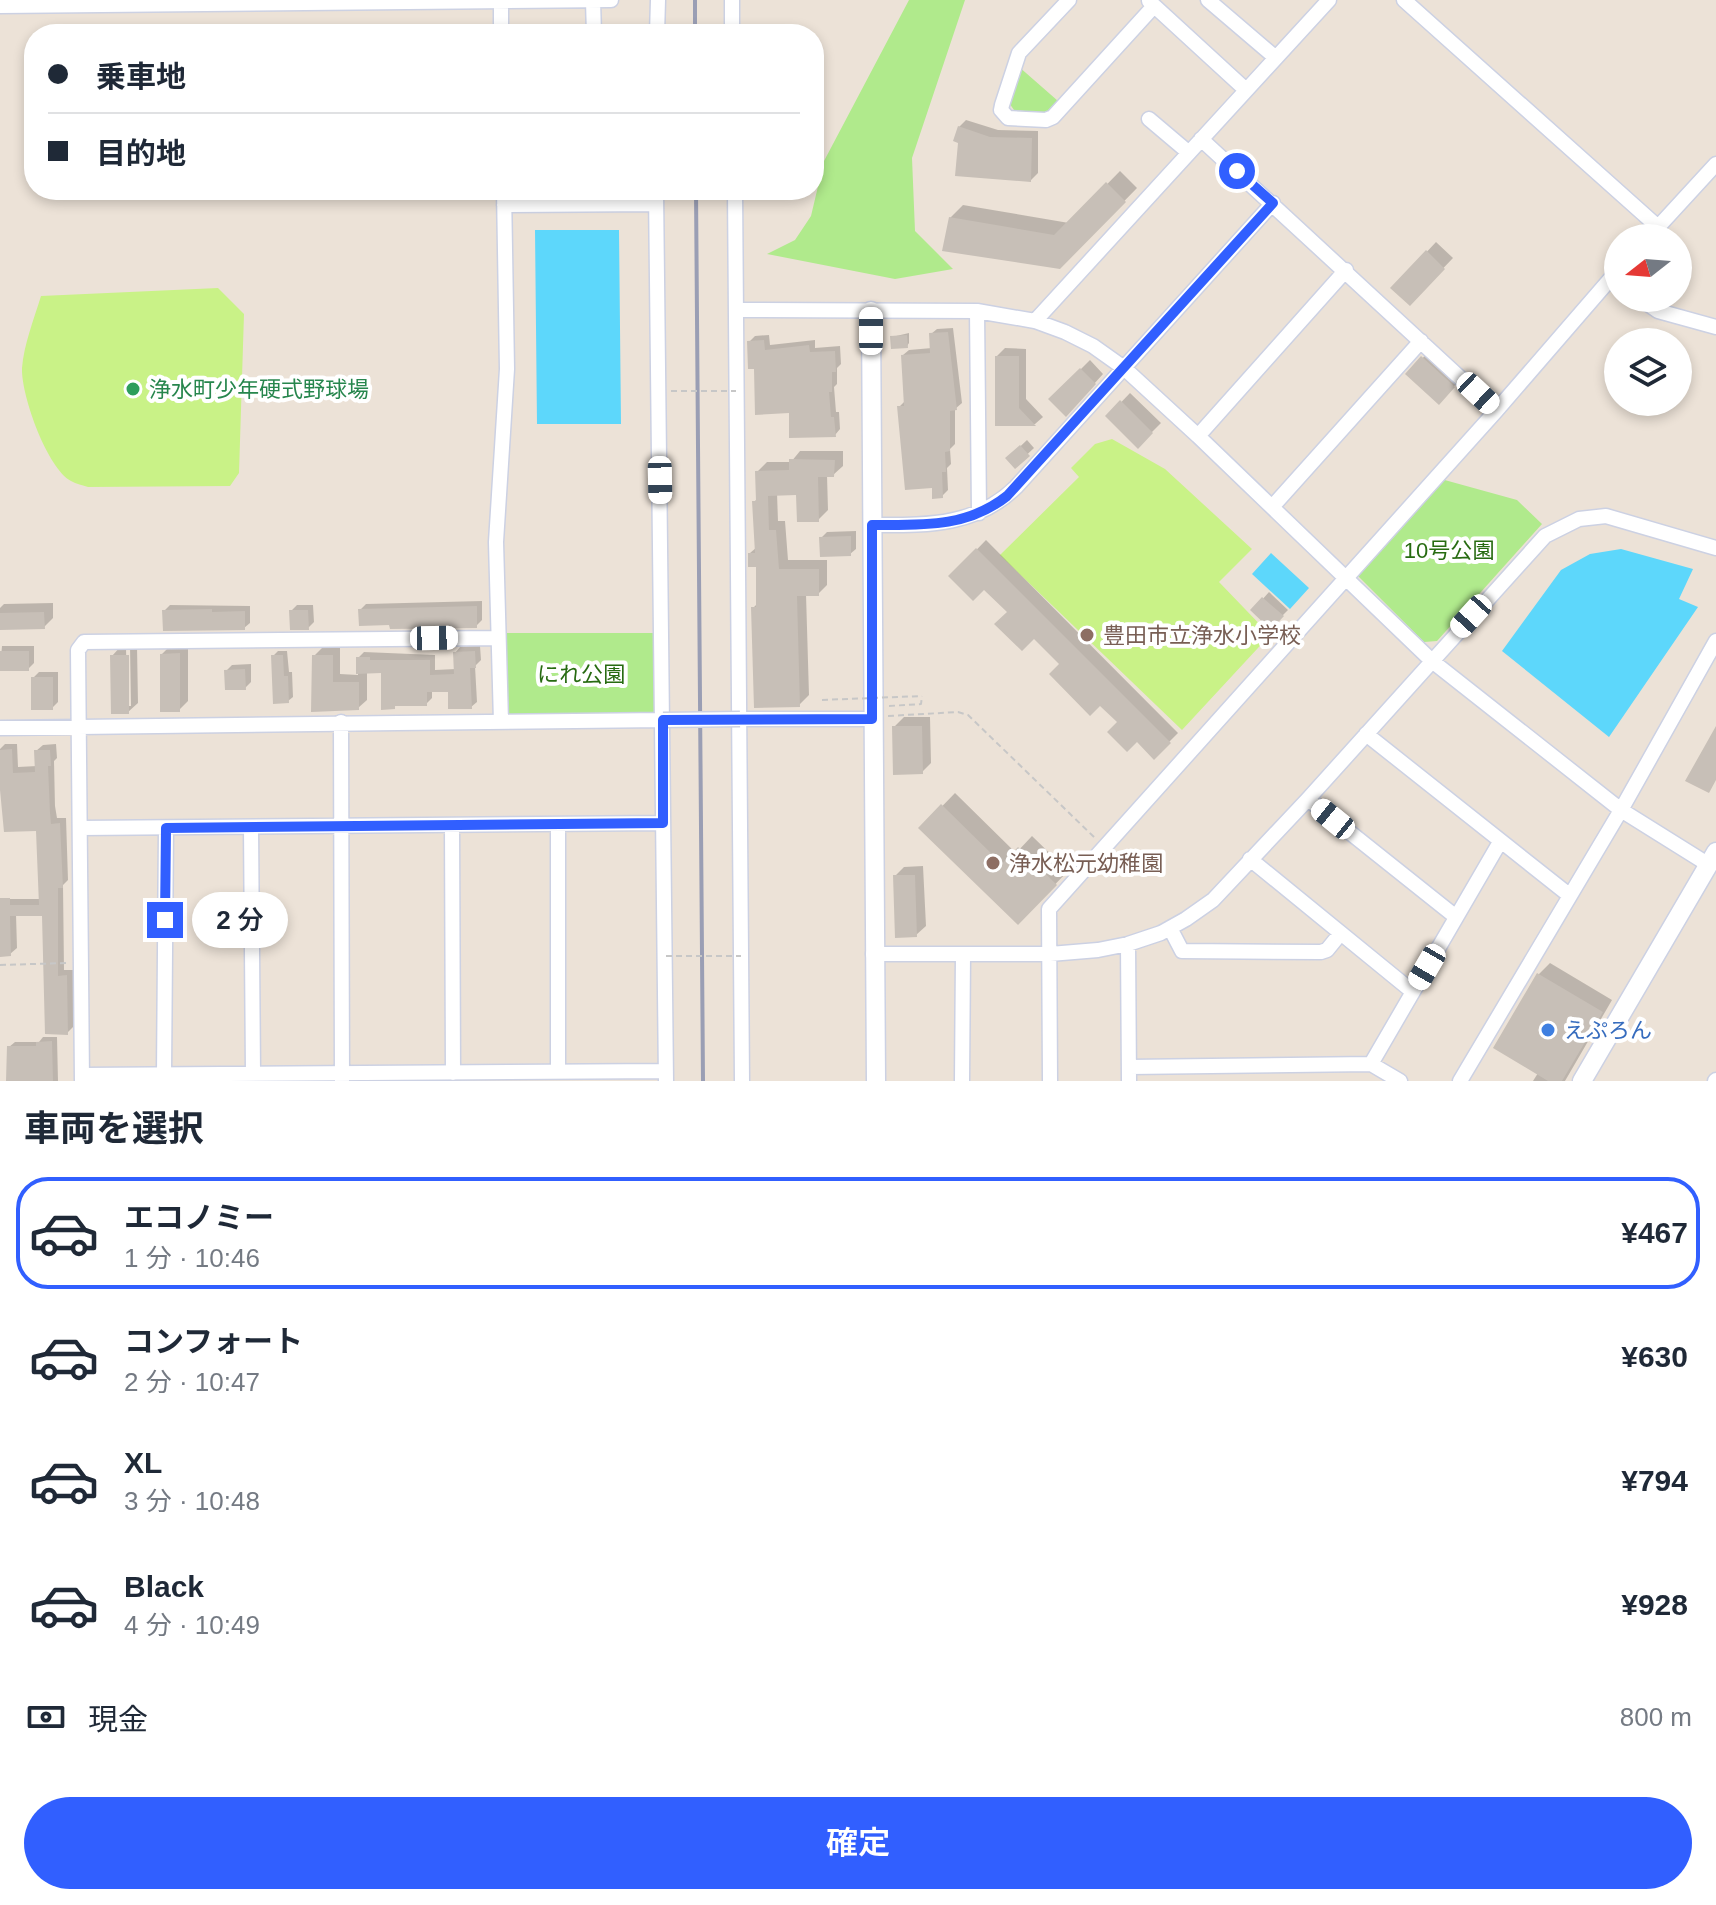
<!DOCTYPE html>
<html lang="ja">
<meta charset="utf-8">
<style>
:root{--surface:#fff;--page:#f2f2f3;--text:#1f2937;--muted:#747a83;--line:#e0e1e3;--accent:#315fff}
body{margin:0;font-family:Arial,"Noto Sans JP",sans-serif;background:var(--page);color:var(--text);height:100vh;display:flex;flex-direction:column;font-size:30px;white-space:nowrap}
*{box-sizing:border-box;margin:0}
p{font-size:26px;color:var(--muted)}
.icon{flex:none;width:44px;height:44px;fill:none;stroke:currentColor;stroke-width:2;stroke-linecap:round;stroke-linejoin:round}
.map{position:relative;height:1081px;overflow:hidden}
.drawer{display:flex;flex-direction:column;background:var(--surface);flex:1}
.drawer>*{flex:none}
.top-card{position:absolute;left:24px;top:24px;width:800px;height:176px;border-radius:32px;box-shadow:0 4px 12px #0003;display:grid;align-content:center;height:176px;padding:0 24px;background:var(--surface)}
.needle{width:52px;rotate:253deg}
.controls{position:absolute;left:1604px;top:224px;display:grid;gap:16px}
.controls a{display:grid;place-items:center;width:88px;height:88px;border-radius:50%;background:var(--surface);box-shadow:0 4px 12px #0003;font-size:40px}
.end{position:absolute;width:36px;height:36px;margin:-18px;border:10px solid #315fff;background:#fff;box-shadow:0 0 0 4px #fff}
.from{border-radius:50%}
.bubble{position:absolute;height:56px;border-radius:28px;background:var(--surface);box-shadow:0 4px 12px #0003;font-size:26px;font-weight:600;line-height:56px;text-align:center}
.car{position:absolute;width:24px;height:48px;margin:-24px -12px;border-radius:10px;box-shadow:0 0 6px 2px #0007;background:linear-gradient(#fff 24%,#345 0 40%,#fff 0 76%,#345 0 86%,#fff 0)}
.top-card b{display:flex;align-items:center;gap:28px;height:76px;font-size:30px}
.top-card b+b{border-top:2px solid var(--line)}
.top-card i{width:20px;height:20px;background:var(--text)}
ul{padding:0;list-style:none}
li{display:flex;align-items:center;gap:24px;height:112px;margin:0 16px 12px;padding:0 8px;border:4px solid transparent;border-radius:32px}
li div{flex:1}
li b{display:block;font-size:30px}
li em{font-style:normal;font-weight:600}
li.on{border-color:var(--accent)}
li>.icon{width:72px;height:72px;stroke-width:1.5}
h2{padding:0 24px;font-size:36px;line-height:96px}
.pay{display:flex;align-items:center;gap:20px;height:88px;padding:0 24px;font-size:30px}
.pay p{margin-inline-start:auto}
.action{display:flex;gap:16px;margin-top:auto;padding:16px 24px}
.action a{flex:1;height:92px;border-radius:48px;background:var(--accent);color:#fff;font-size:32px;font-weight:600;line-height:92px;text-align:center}
.map>svg:first-child{display:block}
.green{fill:#b0ea8c}
.pitch{fill:#c9f287}
.water{fill:#5dd7fb}
.shadow{fill:#0003}
.building{fill:#c7bfb7}
.lines{fill:none;stroke-linecap:round;stroke-linejoin:round}
.minor-casing{stroke:#ccd1e3;stroke-width:17}
.tertiary-casing{stroke:#ccd1e3;stroke-width:21}
.path{stroke:#c7c7c7;stroke-width:2;stroke-dasharray:6 4;stroke-linecap:butt}
.minor{stroke:#fff;stroke-width:14}
.tertiary{stroke:#fff;stroke-width:18}
.rail{stroke:#9a9eb4;stroke-width:4}
.minor-bridge-casing{stroke:#ccd1e3;stroke-width:17;stroke-linecap:butt}
.path-bridge{stroke:#c7c7c7;stroke-width:2;stroke-dasharray:6 4;stroke-linecap:butt}
.minor-bridge{stroke:#fff;stroke-width:14}
.route{stroke:#315fff;stroke-width:10}
.leisure-dot{fill:#2e9e5b;stroke:#fff;stroke-width:3}
.education-dot{fill:#8d6e63;stroke:#fff;stroke-width:3}
.shop-dot{fill:#3f7fe0;stroke:#fff;stroke-width:3}
.labels{text-anchor:middle;dominant-baseline:central;stroke-width:8;stroke-linejoin:round;paint-order:stroke}
.leisure-label{font-size:22px;fill:#27864d;stroke:#fff;text-anchor:start}
.park-label{font-size:22px;fill:#276b11;stroke:#fff}
.education-label{font-size:22px;fill:#785e54;stroke:#fff;text-anchor:start}
.shop-label{font-size:22px;fill:#366cbe;stroke:#fff;text-anchor:start}
</style>
<div class="map">
<svg width="1716" height="1081" viewBox="0 0 1716 1081">
<rect width="100%" height="100%" fill="#ece2d7"/>
<!-- green -->
<path class="green" d="M909,0H965L912,158L915,231L953,269L895,279L767,254L795,240L811,216L824,161Z
M1018,66L1058,101L1048,113L1014,110L1007,100Z
M1441,479L1517,500L1542,524L1437,641L1424,642L1357,575Z
M505,633H657L658,713L507,714Z"/>
<!-- pitch -->
<path class="pitch" d="M218,288L244,314L239,473L230,486L88,487C83,485 76,484 71,481C47,468 21,395 22,368C24,344 34,319 41,296Z
M1112,439L1165,469L1252,549L1219,582L1270,635L1182,730L1000,555L1079,477L1071,468L1095,444Z"/>
<!-- water -->
<path class="water" d="M535,230H619L621,424H537Z
M1621,549L1693,569L1679,599L1698,607L1609,737L1502,651L1561,570L1590,554Z
M1271,553L1309,588L1290,609L1252,574Z"/>
<!-- shadow -->
<path class="shadow" d="M966,120L998,130L1038,131V173L1031,180L959,127Z
M1120,171L1137,188L1060,267L950,218L963,205L1069,223Z
M1436,242L1453,258L1410,303L1393,288Z
M953,328L962,403L955,409V444L950,449L951,464L947,468L948,490L942,496L934,486L899,407L906,400L903,355L909,350L932,348L931,334L937,329Z
M909,333V343L907,346L892,337Z
M769,335L770,345L815,340V348L840,346L841,364L837,368V384L834,387L836,412H839L840,429L835,435L791,411L756,366L749,342L755,336Z
M1005,348L1026,349V399L1043,417L1035,424H997V356Z
M1432,348L1463,376L1448,393L1408,374Z
M1090,360L1103,374L1075,405L1051,399Z
M1130,393L1161,423L1138,446L1108,416Z
M1027,440L1034,448L1015,466L1008,458Z
M800,451H843V466L833,475H827L828,510L818,520L798,493H777L778,521H785L788,560H827V585L818,594H806L809,695L799,705L753,608L758,603V565L750,553L757,547L754,502L758,498L757,472L767,462H791Z
M856,531V549L850,554L821,538L827,532Z
M986,540L1178,733L1154,757L984,587L951,576Z
M1269,592L1288,610L1271,627L1253,610Z
M482,601V620L476,626L391,623L360,610L366,604Z
M53,603V618L44,627L0,628V608L4,604Z
M170,605L250,606V623L244,628L164,611Z
M297,605H313L314,622L308,628L291,611Z
M171,645H188V701L179,710L162,654Z
M2,646H34V663L28,669H0Z
M121,646H126L127,706H131L130,646H137L138,703L128,712L112,656Z
M480,646L481,660L475,666L477,702L471,707L450,690H432V698L426,704H398L394,707L383,671H367V700L358,708L313,710L314,656L322,648H340V674L358,675V658L364,652L435,655V670L456,669L455,653L460,647Z
M278,651H287L289,672H292L293,697L288,701L273,656Z
M251,664V682L245,688L226,671L232,665Z
M39,672H58V702L52,708L33,678Z
M904,717H930L931,763L922,772L894,727Z
M5,744H17L18,767L37,766L36,751L43,745L56,744L57,758L54,761L55,806L57,818H66L68,880L63,885L64,970H73V1027L67,1033L44,914H16L17,948L10,954L0,955V902L3,899H41L38,829L0,765V749Z
M955,793L1016,853L1032,836L1068,871L1018,923L921,828Z
M923,866L926,926L916,935L895,876L904,867Z
M1550,963L1612,1000L1565,1081H1533L1538,1073L1539,974Z
M43,1037H57L58,1081H8L9,1047L15,1042H39Z"/>
<!-- building -->
<path class="building" d="M958,126L990,137L1032,138L1031,182L955,176L958,143L953,141Z
M1106,182L1126,202L1060,269L942,251L949,217L1054,235Z
M1426,250L1445,269L1410,306L1390,288Z
M948,332L957,410L950,411V451L945,452L946,472H942L943,498L932,499V488L905,490L897,406H904L901,355L930,353L929,333Z
M907,335L908,348L891,349L890,336Z
M764,340L765,350L809,345L810,352L835,351L836,372H832V392H829L831,417H834L836,437L789,438V413L755,415L754,369H748L747,341Z
M995,356H1019V408L1036,426H995Z
M1421,356L1455,387L1439,405L1405,374Z
M1080,368L1096,384L1066,417L1048,399Z
M1120,400L1153,433L1138,449L1105,416Z
M1020,445L1030,456L1015,469L1005,458Z
M789,459L835,460L834,477H818L819,522H797L796,495L768,496L769,530H776L779,569H819V596H797L800,707L754,708L751,607H756V567H748V553H755L752,501H756L755,471L789,470Z
M851,536V556L820,557L819,537Z
M976,548L1171,743L1154,760L1137,742L1127,752L1107,732L1117,722L1100,706L1090,716L1049,674L1059,664L1034,639L1022,651L994,624L1007,612L984,590L973,601L948,576Z
M1262,597L1284,616L1271,630L1250,610Z
M477,606V628L390,629L389,625L359,626L358,609Z
M212,609V612L245,611V630L163,631L162,610Z
M289,610H308L309,630H290Z
M44,612L45,629L0,630V613Z
M0,651H29V671H0Z
M475,651L476,668H470L472,709H448V692H427V706H395V709L381,710V673L356,674V657H370V660H430V675L454,674L453,652Z
M180,653V712H160V654Z
M110,655H129V714H111Z
M271,655H283L284,676H288L289,703L273,704Z
M312,655H333V682H359V710L311,712Z
M245,669L246,690H225L224,670Z
M31,677H53V710H31Z
M892,726H922L923,774L893,775Z
M1716,726V780L1709,793L1685,781Z
M12,749L13,773L35,772L34,750H50L51,766H48L50,813L51,824L60,823L63,888H58V976L67,975L68,1035L45,1034L42,916H10L11,956L0,957V898H10V905H39L36,831L4,832L0,790V750Z
M941,804L1002,864L1018,847L1057,885L1018,925L918,828Z
M893,875H915L917,937L895,938Z
M1537,973L1603,1012L1562,1081H1548L1493,1048Z
M52,1041L53,1081H6L7,1046H36V1042Z"/>
<g class="lines">
<defs>
<path id="minor" d="M501,0V34
M732,0V34
M1069,0L1019,53L1002,105L1001,110L1008,118L1046,120L1053,117L1154,6
M1208,0L1276,58
M1404,0L1658,227
M593,1L594,34
M1149,1L1246,90
M0,6L611,0
M657,34L658,0
M1149,119L1188,152
M1201,139L1496,411
M656,190L666,1081
M735,190L742,1081
M504,205L656,204
M1648,238L1716,164
M1639,298L1658,311L1716,327
M736,310L977,311L1035,321L1065,332L1093,346L1124,368L1198,436L1432,661L1621,810L1709,865
M977,311L979,513
M1035,321L1329,0
M1198,436L1346,270
M1273,506L1421,341
M872,525C926,525 975,527 1016,487L1273,203
M740,719H872
M341,722L342,1081
M501,722L496,542L507,369L504,190
M0,728C221,724 442,723 663,720
M1366,734L1569,895
M1308,799L1456,917
M452,825L453,1073
M558,825V1072
M251,827L253,1073
M80,828L663,823
M1250,859L1413,992
M1170,928L1182,951L1321,952L1327,950L1340,934
M1128,944L1129,1081
M873,954H1050L1098,950L1128,944L1161,933L1186,919L1213,900L1308,799L1545,536L1579,519L1606,516L1716,548
M1371,1064L1500,842
M1129,1067L1371,1064L1400,1081
M164,1074L166,828
M82,1075L666,1071
M82,1081L78,650L84,642L498,638
M962,1081L963,954
M1050,1081L1049,909L1496,411L1618,270
M1460,1081L1621,810L1716,641
M1715,1081L1716,1080"/>
<path id="tertiary" d="M871,311L876,1081
M1582,1081L1716,852"/>
</defs>
<!-- minor casing -->
<use href="#minor" class="minor-casing"/>
<!-- tertiary casing -->
<use href="#tertiary" class="tertiary-casing"/>
<!-- path -->
<path class="path" d="M889,706L921,704L922,696
M888,716L958,712L968,715L1095,838
M0,965L67,963"/>
<!-- minor -->
<use href="#minor" class="minor"/>
<!-- tertiary -->
<use href="#tertiary" class="tertiary"/>
<!-- rail -->
<path class="rail" d="M695,34V0
M696,190L703,1081"/>
<defs>
<path id="minor-bridge" d="M663,720L740,719"/>
</defs>
<!-- minor-bridge casing -->
<use href="#minor-bridge" class="minor-bridge-casing"/>
<!-- path-bridge -->
<path class="path-bridge" d="M671,391H736
M822,700L922,696
M666,956H741"/>
<!-- minor-bridge -->
<use href="#minor-bridge" class="minor-bridge"/>
</g>
<g class="lines">
<!-- route -->
<path class="route" d="M165,920L166,828L663,823V720L872,719V525C921,525 967,528 1007,496L1273,203L1237,171"/>
</g>
<!-- markers -->
<circle class="leisure-dot" cx="133" cy="389" r="8"/>
<g class="education-dot">
<circle cx="1087" cy="635" r="8"/>
<circle cx="993" cy="863" r="8"/>
</g>
<circle class="shop-dot" cx="1548" cy="1030" r="8"/>
<g class="labels">
<!-- leisure labels -->
<g class="leisure-label">
<text x="149" y="389">浄水町少年硬式野球場</text>
</g>
<!-- park labels -->
<g class="park-label">
<text x="1449" y="550">10号公園</text>
<text x="581" y="674">にれ公園</text>
</g>
<!-- education labels -->
<g class="education-label">
<text x="1103" y="635">豊田市立浄水小学校</text>
<text x="1009" y="863">浄水松元幼稚園</text>
</g>
<!-- shop labels -->
<g class="shop-label">
<text x="1564" y="1030">えぷろん</text>
</g>
</g>
</svg>
<div class="controls">
<a><svg class="needle" viewBox="-14 -14 28 28"><path d="M0-13l5 13h-10z" fill="#e53935"/><path d="M0 13l5-13h-10z" fill="#747a83"/></svg></a>
<a><svg class="icon" aria-label="layers" viewBox="0 0 24 24"><path d="M12 4l9 5-9 5-9-5zM3 14l9 5 9-5"/></svg></a>
</div>
<i class="end from" style="left:1237px;top:171px"></i>
<i class="end" style="left:165px;top:920px"></i>
<div class="bubble" style="left:192px;top:892px;width:96px">2 分</div>
<i class="car" style="left:871px;top:331px;rotate:0deg"></i>
<i class="car" style="left:1478px;top:393px;rotate:133deg"></i>
<i class="car" style="left:660px;top:480px;rotate:179deg"></i>
<i class="car" style="left:1471px;top:616px;rotate:222deg"></i>
<i class="car" style="left:434px;top:638px;rotate:89deg"></i>
<i class="car" style="left:1333px;top:819px;rotate:309deg"></i>
<i class="car" style="left:1427px;top:967px;rotate:210deg"></i>
<div class="top-card">
<b><i class="from"></i>乗車地</b>
<b><i></i>目的地</b>
</div>
</div>
<section class="drawer">
<h2>車両を選択</h2>
<ul>
<li class="on"><svg class="icon" aria-label="car" viewBox="0 0 24 24"><path d="M5 17H2v-5l4-1 3-4h7l3 4 3 1v5h-3M9 17h6M6 11h13"/><circle cx="7" cy="17" r="2"/><circle cx="17" cy="17" r="2"/></svg><div><b>エコノミー</b><p>1 分 · 10:46</p></div><em>¥467</em></li>
<li><svg class="icon" aria-label="car" viewBox="0 0 24 24"><path d="M5 17H2v-5l4-1 3-4h7l3 4 3 1v5h-3M9 17h6M6 11h13"/><circle cx="7" cy="17" r="2"/><circle cx="17" cy="17" r="2"/></svg><div><b>コンフォート</b><p>2 分 · 10:47</p></div><em>¥630</em></li>
<li><svg class="icon" aria-label="car" viewBox="0 0 24 24"><path d="M5 17H2v-5l4-1 3-4h7l3 4 3 1v5h-3M9 17h6M6 11h13"/><circle cx="7" cy="17" r="2"/><circle cx="17" cy="17" r="2"/></svg><div><b>XL</b><p>3 分 · 10:48</p></div><em>¥794</em></li>
<li><svg class="icon" aria-label="car" viewBox="0 0 24 24"><path d="M5 17H2v-5l4-1 3-4h7l3 4 3 1v5h-3M9 17h6M6 11h13"/><circle cx="7" cy="17" r="2"/><circle cx="17" cy="17" r="2"/></svg><div><b>Black</b><p>4 分 · 10:49</p></div><em>¥928</em></li>
</ul>
<div class="pay"><svg class="icon" aria-label="cash" viewBox="0 0 24 24"><path d="M3 7h18v10H3z"/><circle cx="12" cy="12" r="2"/></svg>現金<p>800 m</p></div>
<div class="action"><a>確定</a></div>
</section>
